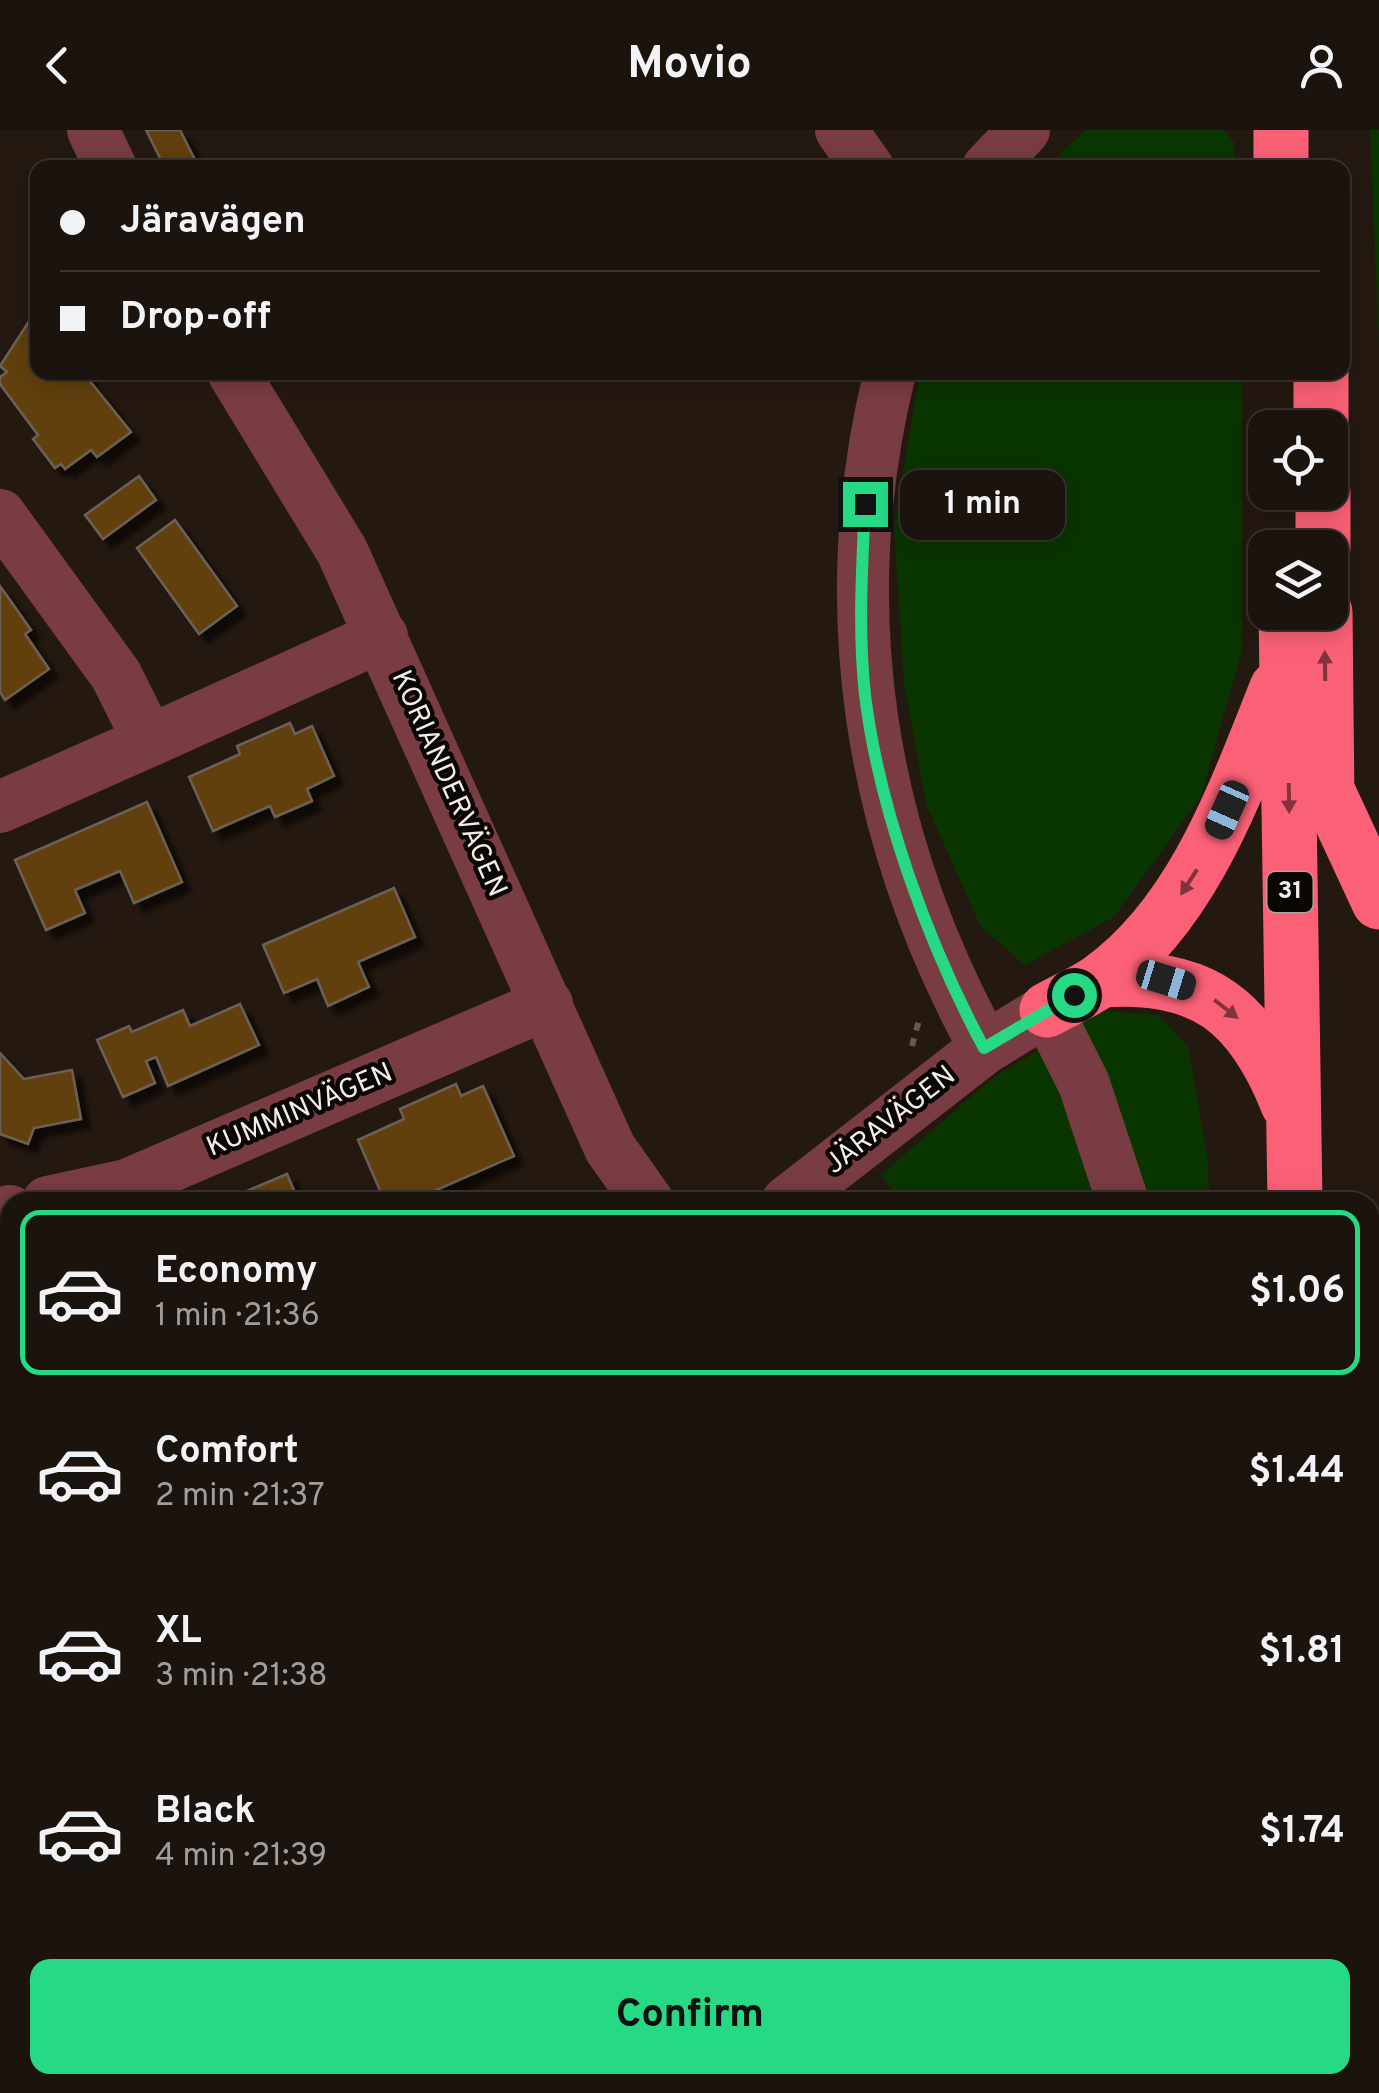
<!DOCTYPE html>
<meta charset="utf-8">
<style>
:root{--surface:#1b130d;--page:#28201b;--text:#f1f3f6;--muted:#a09e9d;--line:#39322e;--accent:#27d885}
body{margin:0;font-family:Overpass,sans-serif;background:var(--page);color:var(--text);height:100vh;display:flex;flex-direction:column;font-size:38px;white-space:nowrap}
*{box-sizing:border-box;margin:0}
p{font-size:32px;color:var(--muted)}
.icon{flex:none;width:55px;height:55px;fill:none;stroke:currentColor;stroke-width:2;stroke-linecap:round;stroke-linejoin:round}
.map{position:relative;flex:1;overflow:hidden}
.drawer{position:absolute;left:0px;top:1062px;width:1380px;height:902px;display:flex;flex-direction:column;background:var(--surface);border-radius:30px 30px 0 0;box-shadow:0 5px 25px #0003,0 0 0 2px var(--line)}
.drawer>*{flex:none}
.hud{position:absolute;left:30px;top:30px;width:1320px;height:220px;border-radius:20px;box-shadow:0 5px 25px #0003,0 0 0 2px var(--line);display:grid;align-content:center;height:220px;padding:0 30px;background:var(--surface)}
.buttons{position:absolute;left:1248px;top:280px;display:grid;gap:20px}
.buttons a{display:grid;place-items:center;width:100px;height:100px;border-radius:20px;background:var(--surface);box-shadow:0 5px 25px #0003,0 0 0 2px var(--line);font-size:50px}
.end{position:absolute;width:45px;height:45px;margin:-22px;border:12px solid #27d885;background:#111;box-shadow:0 0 0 5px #111}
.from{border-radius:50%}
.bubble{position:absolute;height:70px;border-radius:20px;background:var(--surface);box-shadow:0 5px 25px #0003,0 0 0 2px var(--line);font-size:32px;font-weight:700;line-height:70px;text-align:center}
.car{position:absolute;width:30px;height:60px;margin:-30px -15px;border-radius:12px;box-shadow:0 0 8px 2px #0007;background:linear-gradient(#222 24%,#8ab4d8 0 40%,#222 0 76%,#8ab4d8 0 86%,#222 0)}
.hud b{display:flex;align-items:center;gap:35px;height:95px;font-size:38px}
.hud b+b{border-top:2px solid var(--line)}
.hud i{width:25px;height:25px;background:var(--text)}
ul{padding:18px 0 0;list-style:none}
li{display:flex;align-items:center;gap:30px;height:165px;margin:0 20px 15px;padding:0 10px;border:5px solid transparent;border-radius:20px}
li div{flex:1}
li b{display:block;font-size:38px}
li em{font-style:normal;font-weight:700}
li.selected{border-color:var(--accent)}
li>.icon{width:90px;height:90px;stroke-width:1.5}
.button{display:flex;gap:20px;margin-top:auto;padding:20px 30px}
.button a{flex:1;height:115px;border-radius:20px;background:var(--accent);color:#111;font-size:40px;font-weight:700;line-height:115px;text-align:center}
header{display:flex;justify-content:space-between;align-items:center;height:130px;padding:0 30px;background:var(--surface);font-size:45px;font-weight:700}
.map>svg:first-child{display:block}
.green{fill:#093500}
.forest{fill:#236313}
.building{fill:#624011;stroke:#6c6156;stroke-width:2.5;filter:url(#shadow)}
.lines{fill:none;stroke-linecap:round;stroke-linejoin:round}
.path{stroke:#645a52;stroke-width:6;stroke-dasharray:8 8;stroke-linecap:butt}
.minor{stroke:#793c42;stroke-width:52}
.highway{stroke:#fb6176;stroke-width:55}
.oneway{fill:#82343c}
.route{stroke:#27d885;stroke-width:12}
.labels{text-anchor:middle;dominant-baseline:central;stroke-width:9;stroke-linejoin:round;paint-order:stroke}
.shield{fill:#090603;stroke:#aea7a2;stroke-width:2.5}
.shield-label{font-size:25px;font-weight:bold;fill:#f4ece6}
.street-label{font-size:28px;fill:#f4ece6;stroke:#090603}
</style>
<header><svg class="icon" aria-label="back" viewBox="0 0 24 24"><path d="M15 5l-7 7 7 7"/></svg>Movio<svg class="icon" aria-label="person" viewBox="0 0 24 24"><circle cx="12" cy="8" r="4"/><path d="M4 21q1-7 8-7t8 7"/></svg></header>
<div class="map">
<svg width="1379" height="1963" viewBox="0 0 1379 1963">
<defs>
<filter id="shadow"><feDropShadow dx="9" dy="9" stdDeviation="2.5" flood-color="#0009"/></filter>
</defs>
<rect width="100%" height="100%" fill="#241911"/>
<!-- green -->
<path class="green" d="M1086,0H1224L1234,12L1236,37H1046Z
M1370,0H1379V212Z
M920,243H1242V520L1201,666L1114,787L1025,835L981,797L926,674L904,552L894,396Z
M1103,881L1159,885L1188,917L1207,1023L1210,1072H900L881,1045L994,947Z
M942,1955H1246L1244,1963H937Z"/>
<!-- forest -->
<path class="forest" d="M0,1863L10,1871V1955H82L87,1963H0Z"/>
<!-- building -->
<path class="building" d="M146,0H180L199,38H165Z
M33,185L38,187V242H88L85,245L131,302L97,327L91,320L65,339L61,334L55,338L33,309L38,305L0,254V247L7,242L0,236Z
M139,346L156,370L103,409L85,385Z
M175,390L237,476L199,504L137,418Z
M0,456L31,500L25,504L49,539L5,570L0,562Z
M290,593L295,604L312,596L334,646L307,659L312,671L275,687L270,676L213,701L189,647L240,624L237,616Z
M147,672L182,752L134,773L120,741L75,760L85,783L46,800L15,730Z
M394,758L415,807L358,832L369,857L328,876L317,849L284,863L263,815Z
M240,874L259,915L168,956L156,927L146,931L155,953L123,967L97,910L129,896L132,902L183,880L190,896Z
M0,923L24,949L72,940L81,989L34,998L28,1014L0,1004Z
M456,954L461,966L483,956L514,1026L409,1072H385L358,1010L404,989L400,979Z
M287,1044L299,1072H221Z
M10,1145V1223L2,1224L0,1146Z
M769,1955H814L827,1963H764Z"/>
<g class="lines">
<!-- path -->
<path class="path" d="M912,916L919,890
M0,1342L10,1341
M0,1514L10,1509
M0,1702L10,1715
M200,1955L205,1963
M266,1963L276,1955"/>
<!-- minor -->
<path class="minor" d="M93,0L111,38
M841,0L868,38
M988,38L1024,0
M233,242L342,421L610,1018L648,1072
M890,242C832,477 869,706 985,918
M0,385L116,545L149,611L0,677
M149,611L382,506
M48,1072L127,1055L547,874
M787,1072L985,918L1047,880L1084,954L1123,1072
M0,1083L10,1081
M0,1392L10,1391
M899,1963L904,1955"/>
<!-- highway -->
<path class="highway" d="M1281,38V0
M1321,242V298
M1323,362V418
M1286,482L1295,1072
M1325,482L1327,674
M1327,660L1379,772
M1102,850C1203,843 1251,881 1288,974
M1047,880C1064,870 1085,862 1101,850C1194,783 1236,660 1277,558
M1370,1142L1379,1117
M1281,1963L1282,1955"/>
</g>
<!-- one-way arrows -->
<defs><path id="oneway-solid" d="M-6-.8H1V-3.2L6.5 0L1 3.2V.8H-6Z" transform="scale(2.5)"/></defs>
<g class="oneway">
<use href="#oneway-solid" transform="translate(1325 536) rotate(-91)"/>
<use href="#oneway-solid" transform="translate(1289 668) rotate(89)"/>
<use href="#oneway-solid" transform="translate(1189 752) rotate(123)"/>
<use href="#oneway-solid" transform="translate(1226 879) rotate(38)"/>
</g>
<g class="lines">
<!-- route -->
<path class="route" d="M865,374C862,437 858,501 865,565C879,680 929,816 984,918L1074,865"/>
</g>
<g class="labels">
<!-- shield labels -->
<rect class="shield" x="1267.5" y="742" width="45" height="40" rx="8"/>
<g class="shield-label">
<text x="1290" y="762">31</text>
</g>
<!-- street labels -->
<g class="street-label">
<text transform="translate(448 654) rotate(66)">KORIANDERVÄGEN</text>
<text transform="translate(300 981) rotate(-23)">KUMMINVÄGEN</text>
<text transform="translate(891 991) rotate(-38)">JÄRAVÄGEN</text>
</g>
</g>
</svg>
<div class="buttons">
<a><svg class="icon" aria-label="locate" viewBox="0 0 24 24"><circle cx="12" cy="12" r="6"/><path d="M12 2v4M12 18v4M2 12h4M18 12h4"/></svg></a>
<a><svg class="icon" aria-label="layers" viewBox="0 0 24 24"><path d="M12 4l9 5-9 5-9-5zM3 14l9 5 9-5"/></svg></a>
</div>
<i class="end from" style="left:1074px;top:865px"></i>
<i class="end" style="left:865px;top:374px"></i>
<div class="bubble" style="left:900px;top:340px;width:165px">1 min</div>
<i class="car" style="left:1227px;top:680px;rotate:204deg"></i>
<i class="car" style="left:1166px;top:850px;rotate:107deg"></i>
<div class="hud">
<b><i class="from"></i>Järavägen</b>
<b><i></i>Drop-off</b>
</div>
<section class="drawer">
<ul>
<li class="selected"><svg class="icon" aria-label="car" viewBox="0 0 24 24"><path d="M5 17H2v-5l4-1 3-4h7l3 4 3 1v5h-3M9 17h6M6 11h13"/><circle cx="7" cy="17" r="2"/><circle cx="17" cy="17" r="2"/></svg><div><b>Economy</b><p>1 min · 21:36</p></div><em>$1.06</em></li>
<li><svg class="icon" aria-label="car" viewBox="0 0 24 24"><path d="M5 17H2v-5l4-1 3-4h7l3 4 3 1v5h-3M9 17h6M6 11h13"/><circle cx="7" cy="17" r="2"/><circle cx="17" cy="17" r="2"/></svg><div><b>Comfort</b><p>2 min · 21:37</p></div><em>$1.44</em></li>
<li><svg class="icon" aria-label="car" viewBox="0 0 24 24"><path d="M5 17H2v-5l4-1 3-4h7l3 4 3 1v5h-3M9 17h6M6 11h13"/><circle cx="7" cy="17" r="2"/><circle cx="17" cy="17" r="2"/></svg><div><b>XL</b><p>3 min · 21:38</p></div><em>$1.81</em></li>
<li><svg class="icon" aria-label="car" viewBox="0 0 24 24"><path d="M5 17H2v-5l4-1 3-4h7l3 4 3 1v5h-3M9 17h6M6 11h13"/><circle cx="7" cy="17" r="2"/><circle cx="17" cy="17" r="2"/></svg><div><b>Black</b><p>4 min · 21:39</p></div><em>$1.74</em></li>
</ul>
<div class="button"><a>Confirm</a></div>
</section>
</div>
